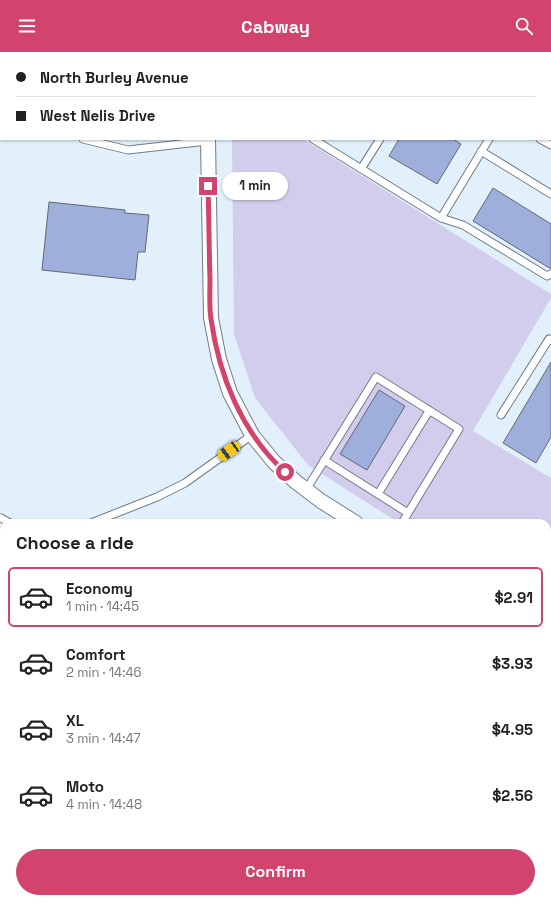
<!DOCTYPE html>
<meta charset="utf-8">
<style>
:root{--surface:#fff;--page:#f6f6f6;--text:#222;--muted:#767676;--line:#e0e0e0;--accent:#d2446e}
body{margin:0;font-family:"Space Grotesk",sans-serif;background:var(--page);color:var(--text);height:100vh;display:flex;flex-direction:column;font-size:15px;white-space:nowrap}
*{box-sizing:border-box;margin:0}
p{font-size:13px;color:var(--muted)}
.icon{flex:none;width:22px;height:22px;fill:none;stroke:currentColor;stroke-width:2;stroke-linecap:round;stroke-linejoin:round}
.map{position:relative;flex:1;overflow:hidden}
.sheet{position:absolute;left:0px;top:467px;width:551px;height:384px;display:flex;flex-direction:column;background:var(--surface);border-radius:12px 12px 0 0;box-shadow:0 1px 3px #0004}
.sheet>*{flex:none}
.hud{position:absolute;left:0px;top:0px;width:551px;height:88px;box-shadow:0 1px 3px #0004;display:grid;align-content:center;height:88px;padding:0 16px;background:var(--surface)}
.end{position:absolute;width:18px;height:18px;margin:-9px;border:5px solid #d2446e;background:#fff;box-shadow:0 0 0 2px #fff}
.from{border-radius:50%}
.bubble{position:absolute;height:28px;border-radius:14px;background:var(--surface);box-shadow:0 1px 3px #0004;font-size:13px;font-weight:800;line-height:28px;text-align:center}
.car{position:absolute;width:12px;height:24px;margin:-12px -6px;border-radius:5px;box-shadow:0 0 3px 1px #0007;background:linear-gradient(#f5c518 24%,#345 0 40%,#f5c518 0 76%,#345 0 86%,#f5c518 0)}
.hud b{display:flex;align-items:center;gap:14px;height:38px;font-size:15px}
.hud b+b{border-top:1px solid var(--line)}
.hud i{width:10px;height:10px;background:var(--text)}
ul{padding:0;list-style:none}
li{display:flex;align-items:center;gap:12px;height:60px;margin:0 8px 6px;padding:0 8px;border:2px solid transparent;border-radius:6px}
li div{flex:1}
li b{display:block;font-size:15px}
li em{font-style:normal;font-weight:800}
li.on{border-color:var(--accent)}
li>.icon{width:36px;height:36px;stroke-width:1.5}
h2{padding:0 16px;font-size:18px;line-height:48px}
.primary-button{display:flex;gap:8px;margin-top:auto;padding:8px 16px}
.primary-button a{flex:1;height:46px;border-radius:24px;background:var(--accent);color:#fff;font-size:16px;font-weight:800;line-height:46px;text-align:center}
header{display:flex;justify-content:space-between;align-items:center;height:52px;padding:0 16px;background:var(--accent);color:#fff;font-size:18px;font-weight:800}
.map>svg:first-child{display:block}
.green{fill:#d2cdec}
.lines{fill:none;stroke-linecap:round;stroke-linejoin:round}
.stream{stroke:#a0e4e3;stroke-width:4}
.building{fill:#9eafdc;stroke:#636875}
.service-casing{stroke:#707c86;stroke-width:9}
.minor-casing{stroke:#707c86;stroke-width:16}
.secondary-casing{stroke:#707c86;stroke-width:21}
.primary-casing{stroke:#707c86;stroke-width:24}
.path{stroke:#8d979f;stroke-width:2.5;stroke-dasharray:3 3;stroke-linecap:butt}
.service{stroke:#fff;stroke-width:7}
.minor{stroke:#fff;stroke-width:14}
.secondary{stroke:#fff;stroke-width:19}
.primary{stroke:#fff;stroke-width:22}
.route{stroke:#d2446e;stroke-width:5}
</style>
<header><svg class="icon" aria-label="menu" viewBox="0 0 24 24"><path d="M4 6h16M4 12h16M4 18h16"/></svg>Cabway<svg class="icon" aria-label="search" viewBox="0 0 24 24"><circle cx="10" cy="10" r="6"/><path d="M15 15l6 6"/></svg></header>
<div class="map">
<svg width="551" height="851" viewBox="0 0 551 851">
<rect width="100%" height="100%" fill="#e2f0fb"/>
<!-- green -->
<path class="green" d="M232,87H303L551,242V246L473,379L551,426V480L547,486V471H399L308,413L255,346L234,282Z"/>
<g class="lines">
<!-- stream -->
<path class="stream" d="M547,699H551
M0,757H4"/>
</g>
<!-- building -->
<path class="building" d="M399,87H453L461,92L437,132L389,104Z
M493,136L551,172V217L473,169Z
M49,150L125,158V161L149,163L145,200H138L135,228L42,218Z
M551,310V385L536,411L503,391Z
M379,338L405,354L367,418L340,402Z"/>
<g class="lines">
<defs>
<path id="service" d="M329,0L331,1
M363,0L365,1
M291,1L292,0
M341,1L343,0
M83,87L128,98L207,89
M313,87L441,166L489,87
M540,87L551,93
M481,99L551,142
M361,117L380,87
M441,166L463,173L547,224L551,222
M501,363L549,287L551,288
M324,408L408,461
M306,438L376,325L459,377L402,471
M378,442L429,359
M1,466L10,471
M91,471L157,445L185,431L252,383
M0,582L4,584"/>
<path id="minor" d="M249,1L250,0
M208,87L211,266L219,307L230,341L252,383L274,410L296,430L321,449L356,471
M547,812L551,809
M451,847L457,851
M496,847L499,851
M518,851L521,847"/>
<path id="secondary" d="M547,568L551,562
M375,851L377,847"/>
<path id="primary" d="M478,0L479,1
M550,45H551"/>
</defs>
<!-- service casing -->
<use href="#service" class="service-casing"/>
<!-- minor casing -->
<use href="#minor" class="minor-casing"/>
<!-- secondary casing -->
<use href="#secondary" class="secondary-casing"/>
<!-- primary casing -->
<use href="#primary" class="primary-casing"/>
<!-- path -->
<path class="path" d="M38,1L39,0
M0,64L1,62
M0,718H4"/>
<!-- service -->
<use href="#service" class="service"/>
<!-- minor -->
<use href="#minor" class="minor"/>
<!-- secondary -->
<use href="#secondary" class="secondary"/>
<!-- primary -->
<use href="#primary" class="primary"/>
</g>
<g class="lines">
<!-- route -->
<path class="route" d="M208,134C209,165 209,196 210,228C210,241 209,254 211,267C219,324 242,381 285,420"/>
</g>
</svg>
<i class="end from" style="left:285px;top:420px"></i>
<i class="end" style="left:208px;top:134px"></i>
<div class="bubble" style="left:222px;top:120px;width:66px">1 min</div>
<i class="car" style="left:229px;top:399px;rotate:235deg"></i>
<div class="hud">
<b><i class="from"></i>North Burley Avenue</b>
<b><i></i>West Nelis Drive</b>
</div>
<section class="sheet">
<h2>Choose a ride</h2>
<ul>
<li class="on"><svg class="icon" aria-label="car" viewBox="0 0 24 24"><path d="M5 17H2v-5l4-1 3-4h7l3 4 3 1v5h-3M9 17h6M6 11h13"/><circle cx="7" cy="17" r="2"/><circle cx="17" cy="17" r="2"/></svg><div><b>Economy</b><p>1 min · 14:45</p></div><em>$2.91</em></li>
<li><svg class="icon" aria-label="car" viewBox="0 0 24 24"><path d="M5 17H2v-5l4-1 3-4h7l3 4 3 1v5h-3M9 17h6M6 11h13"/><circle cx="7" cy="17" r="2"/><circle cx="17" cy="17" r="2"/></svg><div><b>Comfort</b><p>2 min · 14:46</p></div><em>$3.93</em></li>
<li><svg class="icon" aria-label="car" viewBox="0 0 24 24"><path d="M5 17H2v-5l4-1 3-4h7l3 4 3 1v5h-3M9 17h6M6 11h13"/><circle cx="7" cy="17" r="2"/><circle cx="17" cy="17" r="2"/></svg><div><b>XL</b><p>3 min · 14:47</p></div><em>$4.95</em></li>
<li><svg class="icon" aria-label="car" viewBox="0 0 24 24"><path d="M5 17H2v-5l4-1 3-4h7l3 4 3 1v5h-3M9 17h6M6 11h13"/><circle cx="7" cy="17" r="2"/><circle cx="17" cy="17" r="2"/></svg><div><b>Moto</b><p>4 min · 14:48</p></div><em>$2.56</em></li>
</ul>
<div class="primary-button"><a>Confirm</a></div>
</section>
</div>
